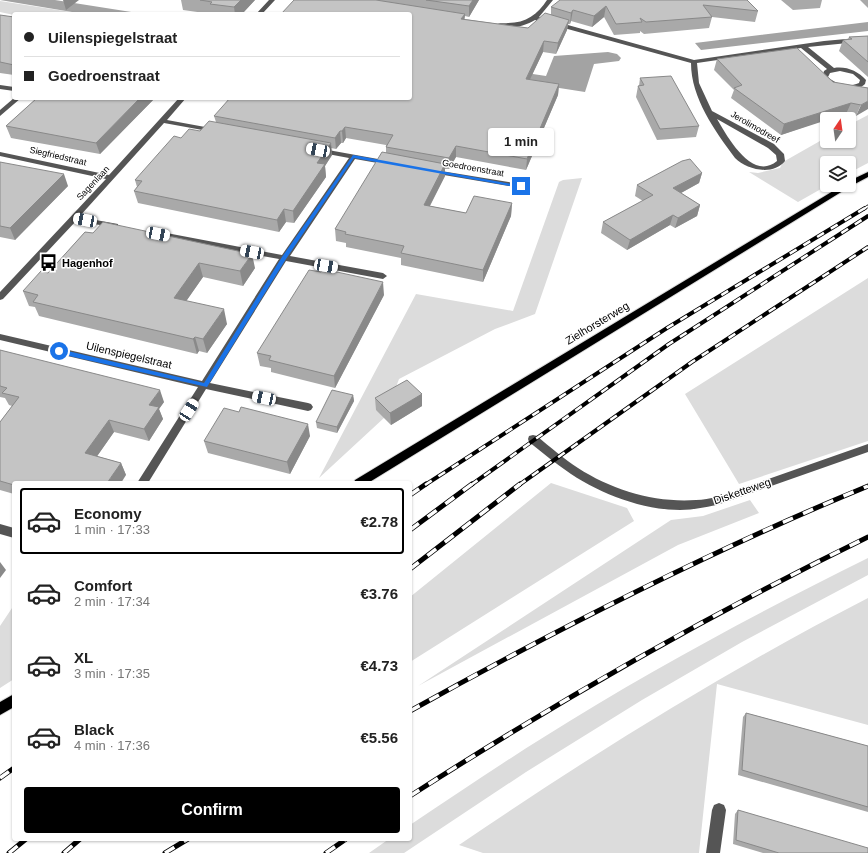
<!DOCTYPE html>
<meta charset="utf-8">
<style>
:root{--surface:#fff;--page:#f2f2f2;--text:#222;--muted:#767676;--line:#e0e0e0;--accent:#000}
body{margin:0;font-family:Arial,sans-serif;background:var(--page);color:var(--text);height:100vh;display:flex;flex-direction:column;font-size:15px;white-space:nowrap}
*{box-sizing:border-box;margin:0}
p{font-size:13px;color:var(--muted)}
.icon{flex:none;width:22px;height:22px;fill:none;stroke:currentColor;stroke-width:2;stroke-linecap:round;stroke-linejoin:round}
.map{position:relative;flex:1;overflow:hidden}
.details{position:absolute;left:12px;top:481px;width:400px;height:360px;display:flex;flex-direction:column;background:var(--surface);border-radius:4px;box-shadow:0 1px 3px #0004}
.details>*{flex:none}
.top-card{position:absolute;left:12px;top:12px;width:400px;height:88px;border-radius:4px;box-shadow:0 1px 3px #0004;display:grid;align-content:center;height:88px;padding:0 12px;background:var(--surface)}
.needle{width:26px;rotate:13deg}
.buttons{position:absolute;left:820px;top:112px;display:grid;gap:8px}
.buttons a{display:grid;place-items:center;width:36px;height:36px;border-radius:4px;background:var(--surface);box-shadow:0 1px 3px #0004;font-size:20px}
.end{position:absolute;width:18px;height:18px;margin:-9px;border:5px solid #1a73e8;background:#fff;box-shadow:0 0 0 2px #fff}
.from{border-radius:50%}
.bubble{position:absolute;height:28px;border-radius:4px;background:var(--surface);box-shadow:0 1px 3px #0004;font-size:13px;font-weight:700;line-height:28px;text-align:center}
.car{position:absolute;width:12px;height:24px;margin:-12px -6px;border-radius:5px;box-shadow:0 0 3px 1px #0007;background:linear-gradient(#fff 24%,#345 0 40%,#fff 0 76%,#345 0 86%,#fff 0)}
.top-card b{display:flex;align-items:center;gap:14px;height:38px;font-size:15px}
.top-card b+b{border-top:1px solid var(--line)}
.top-card i{width:10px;height:10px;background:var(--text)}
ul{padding:7px 0 0;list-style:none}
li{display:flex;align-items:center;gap:12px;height:66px;margin:0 8px 6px;padding:0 4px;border:2px solid transparent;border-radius:4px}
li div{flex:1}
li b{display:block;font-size:15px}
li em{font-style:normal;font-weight:700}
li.selected{border-color:var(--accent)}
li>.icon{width:36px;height:36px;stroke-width:1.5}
.primary-button{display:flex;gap:8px;margin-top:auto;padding:8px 12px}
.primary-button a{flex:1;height:46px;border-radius:4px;background:var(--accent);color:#fff;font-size:16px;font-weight:700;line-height:46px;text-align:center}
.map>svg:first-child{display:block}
.green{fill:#dcdcdc}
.water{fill:#a3a3a3}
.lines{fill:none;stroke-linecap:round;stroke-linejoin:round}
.major-casing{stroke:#dbdbdb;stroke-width:2}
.minor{fill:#555;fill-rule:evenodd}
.major{fill:#000;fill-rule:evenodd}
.rail-far2-casing{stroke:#000;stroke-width:3}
.rail-far1-casing{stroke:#000;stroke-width:4}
.rail-casing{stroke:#000;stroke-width:5}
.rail-far2{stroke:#fff;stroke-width:2;stroke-dasharray:6;stroke-linecap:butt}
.rail-far1{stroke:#fff;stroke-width:2.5;stroke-dasharray:8;stroke-linecap:butt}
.rail{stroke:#fff;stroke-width:3.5;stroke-dasharray:11;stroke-linecap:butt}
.wall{fill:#a9a9a9}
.shaded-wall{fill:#898989}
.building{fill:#c4c4c4;stroke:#898989}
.route{fill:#1a73e8}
.labels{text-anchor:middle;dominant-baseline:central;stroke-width:3;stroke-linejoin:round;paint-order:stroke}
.far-street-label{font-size:9px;fill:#000;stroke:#fff}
.poi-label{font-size:11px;font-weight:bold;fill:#000;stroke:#fff;text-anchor:start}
.street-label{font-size:11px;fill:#000;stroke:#fff}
</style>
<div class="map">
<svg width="868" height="853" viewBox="0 0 868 853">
<rect width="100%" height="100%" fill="#fff"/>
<!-- green -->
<path class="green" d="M0,1L84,14L14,15L0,12Z
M868,115V163L849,173V163H827V185H828L798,202L749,172L758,173L780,168L783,162L827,137V141H849V125Z
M582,178L535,314L495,329L399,379L385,417L319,478L416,294L513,311L559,182L563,180Z
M868,278V441L739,484L685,394Z
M551,483L627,508L634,521L410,662V597Z
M750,500L759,513L678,545L418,686L671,520L703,516Z
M868,558V575L742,642L642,700L526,772L404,853H369L389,839H410V825C455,795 499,765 544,737C649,671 757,613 868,558Z
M868,598V725L717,684L699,853H483L459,845C591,755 726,671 868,598Z
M14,605V679L0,688V626Z"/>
<!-- water -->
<path class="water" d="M0,0H55L144,14H84Z
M868,22V31L701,50L695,43Z
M608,52L617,54L621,58L619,61L594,64L585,92L410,65V55L546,76L554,56Z"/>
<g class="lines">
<defs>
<path id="major" d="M868,172V177L851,186L368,483H354L355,480L843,185H849V181Z
M14,694V707L0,715V702Z"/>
</defs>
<!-- major casing -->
<use href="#major" class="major-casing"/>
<!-- minor -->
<path class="minor" d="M269,0H275L262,14H256Z
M547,0H553L539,17L694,60L824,41L868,37V41L808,47L834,68C846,66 858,71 866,80L865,84C853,95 832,90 822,78L824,71L827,69L801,48L697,63L699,83L712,111L774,144L784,154L785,161C773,176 747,170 735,158C715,131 691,98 691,63L535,20C525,26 506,32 496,25C500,22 503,24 508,23C526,23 538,14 547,0ZM840,71L853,74L860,80L859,83C848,88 837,85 828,77L830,73ZM717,119L768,148L776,155L777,161C752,182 727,136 717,119Z
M0,85L14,87V91L0,89Z
M14,98H21L0,116V110Z
M179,98H186L167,120L216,129L220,131L219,133L164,123L79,217L118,224V228L76,221L3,299L0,300V292L106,179L0,156V152L109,175Z
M317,148L389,161L393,163L389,165L355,159L290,256L383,273L387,276L383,279L286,261L210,383L308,403L311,404L313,407L311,410L308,411L206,389L148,483H137L198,387L0,340V334L202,381L279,259L156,237L152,234L156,231L282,255L349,158L317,152Z
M429,169L521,184L525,186L521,188L432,173L428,171Z
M533,435L537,436C550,447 564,459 578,468C612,490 655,503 696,500C703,500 710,498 717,497L868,444V452L717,505C705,507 693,510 680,510C643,510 601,494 571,474C556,464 543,453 529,442L528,439L529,436Z
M0,524L14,528V538L0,534Z
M719,803L724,805L726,810L720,853H706L712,810L714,805Z"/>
<!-- major -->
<use href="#major" class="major"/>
<defs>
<path id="rail-far2" d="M864,209L868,206"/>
<path id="rail-far1" d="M425,485L667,328L865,208
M471,485L669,344L868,216
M519,485L692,362L868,247"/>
<path id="rail" d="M410,495L426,484
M410,530L472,484
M410,569L520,484
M410,711C559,628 710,551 868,486
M0,778L14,768
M410,796C558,701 710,614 868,537
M9,853L26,839
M64,853L80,839
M165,853L188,839
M326,853L346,839"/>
</defs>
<!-- rail-far2 casing -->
<use href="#rail-far2" class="rail-far2-casing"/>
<!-- rail-far1 casing -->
<use href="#rail-far1" class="rail-far1-casing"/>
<!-- rail casing -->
<use href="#rail" class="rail-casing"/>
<!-- rail-far2 -->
<use href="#rail-far2" class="rail-far2"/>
<!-- rail-far1 -->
<use href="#rail-far1" class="rail-far1"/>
<!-- rail -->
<use href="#rail" class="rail"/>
</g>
<!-- wall -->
<path class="wall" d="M181,0H255L242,14H212L183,10Z
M294,0H479L469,17L465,16L464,19L528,28L551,15V7L747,0L758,11L755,22L712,17L709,28L644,34L640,31V33L614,35L604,17L592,27L571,21L570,24H568L567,30L556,54L543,52L530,79L559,84L558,95L526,170L456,157L449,169H445V176L430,206L466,213L512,203L511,216L483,282L401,265V258L346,247V243L336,241L335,229L386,153V145L346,138L343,143H341L336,149L331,148L332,155L325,166L326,177L294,223L286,222L279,232L138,203L134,191L137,187L135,180L181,138L200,131L216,122L214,116L410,98Z
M781,0H822L820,8L793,10Z
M860,0H868V8Z
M0,15L14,17V75L0,73Z
M868,36V77L839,51L843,40L848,39L849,37Z
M717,59L833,82L868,88L856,116L846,114L831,119H827L781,135L731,98L734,90L714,70Z
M640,78L699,126L696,137L657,140L636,97L638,86H639Z
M37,98H155L100,154L11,138L6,126Z
M0,162L68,186L15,240L0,237Z
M702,173L699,183L681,193L700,205L697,216L675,228L670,225L627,250L601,233L603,222L643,201L635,196L637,185Z
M85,232L255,268L243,286L203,277L186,301L227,324L207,353L199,351L197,354L39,316L35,307L29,306L23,291L48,273Z
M384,295L335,388L271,372V368L260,366L257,353Z
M0,350L164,402L159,409L163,419L149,441L114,432L97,456L121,463L126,475L14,483V494L0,490V422L12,406L9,405L5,398L0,397Z
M422,394V406L391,425L376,410L375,398Z
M353,395L354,401L337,433L317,428L316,422Z
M239,412L310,436L290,474L208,453L204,441Z
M746,713L868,746V812L738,775L743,717Z
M738,810L868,853H763L733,844L735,814Z"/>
<!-- shaded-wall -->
<path class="shaded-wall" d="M63,0H79L66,10Z
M241,0H255L242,14H235L234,7Z
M473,0H479L469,17V6Z
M606,6L604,17L592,27L594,16Z
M573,10L571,21L570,24L571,13Z
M465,14L464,25L461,19Z
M569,20L567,30L556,54L558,43Z
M544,41L543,52L525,90L526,79Z
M559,84L558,95L526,170L527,159Z
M140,98H155L100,154L96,143Z
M868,101V109L856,116L861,105Z
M851,103L846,114L831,119H827V120L781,135L784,124Z
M345,127L346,138L343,143L342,131Z
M340,131L341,143L336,149L335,138Z
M331,143L332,155L325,166L326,177L294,223L293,211L317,163Z
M456,146V157L449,169V158Z
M445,164V176L424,217V205Z
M702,173L699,183L670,199L673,188Z
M64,174L68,186L15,240L10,228Z
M512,203L511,216L483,282V270Z
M700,205L697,216L675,228L678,218Z
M284,209L286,222L279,232L277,220Z
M673,215L670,225L627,250L630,240Z
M252,254L255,268L243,286L240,271Z
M199,263L203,277L178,313L174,298Z
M383,282L384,295L335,388L334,376Z
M224,309L227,324L207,353L203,339Z
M195,337L199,351L197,354L193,339Z
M160,390L164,402L159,409L163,419L149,441L144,429L149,405Z
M422,394V406L391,425L390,413Z
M353,395L354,401L337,433V427Z
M109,420L114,432L91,465L85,453Z
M308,424L310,436L290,474L287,462Z
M121,463L126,475L121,483H107Z
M0,562L6,570L0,578Z"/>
<!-- building -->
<path class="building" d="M200,0H241L234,7L210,4L212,2Z
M294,0H376L465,14L461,19L528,28L545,13L569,20L558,43L544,41L526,79L559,84L527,159L456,146L449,158L386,147L393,135L345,127L342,131H340L335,138L214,116L230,98H410V14H281Z
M426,0H473L469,6Z
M560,0H747L758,11L703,5L712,17L646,22L640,18L642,22L616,24L606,6L594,16L573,10L571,13L551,7Z
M0,15L14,17V65L0,62Z
M868,36V62L843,40L852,39L849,37Z
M797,48L833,82L868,88V101L861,105L851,103L784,124L734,88L742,85L717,59Z
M671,76L699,126L660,129L638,86L644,85L640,78Z
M37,98H140L96,143L6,126Z
M209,121L331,143L317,163L325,164L293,211L284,209L277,220L134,191L142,181L135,180L174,136L181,138L189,129L200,131Z
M382,152L445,164L424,205L466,213L474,196L512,203L483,270L401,253L404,246L345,234L346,232L335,229Z
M690,159L702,173L673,188L700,205L678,218L673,215L630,240L603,222L653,195L637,185L682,161Z
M0,162L64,174L10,228L0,226Z
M103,222L252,254L240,271L199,263L174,298L224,309L203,339L195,337L193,339L33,302L38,295L23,291L41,271L48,273L85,232L93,233Z
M323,269L383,282L334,376L269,360L271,356L257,353L309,270L321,272Z
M0,350L160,390L149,405L159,407L144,429L109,420L85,453L121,463L107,483H14V485L0,481V422L19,397L2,393L7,388L0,386Z
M407,380L422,394L390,413L375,398Z
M332,390L353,395L337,427L316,422Z
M241,407L308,424L287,462L204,441L224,408L239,412Z
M746,713L868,746V807L742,770Z
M738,810L868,848V853H779L736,840Z"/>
<!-- route -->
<path class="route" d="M353,155L523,186L521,188L354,158L286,259L207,387L56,353V351L59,349L204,383L282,257Z"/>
<!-- icons -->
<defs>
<symbol id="bus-bare" viewBox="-9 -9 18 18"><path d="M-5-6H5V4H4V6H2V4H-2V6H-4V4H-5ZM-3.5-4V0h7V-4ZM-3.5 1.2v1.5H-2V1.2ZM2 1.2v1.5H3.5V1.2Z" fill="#000" stroke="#fff" stroke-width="2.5" paint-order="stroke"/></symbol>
</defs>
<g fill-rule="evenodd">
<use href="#bus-bare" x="36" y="250" width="25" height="25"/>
</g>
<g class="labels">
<!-- far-street labels -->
<g class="far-street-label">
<text transform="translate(755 127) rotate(30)">Jerolimodreef</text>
<text transform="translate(58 156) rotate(13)">Siegfriedstraat</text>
<text transform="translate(473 168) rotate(10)">Goedroenstraat</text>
<text transform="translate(93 183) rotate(-47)">Sagenlaan</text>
</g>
<!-- poi labels -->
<g class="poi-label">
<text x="62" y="263">Hagenhof</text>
</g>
<!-- street labels -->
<g class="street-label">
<text transform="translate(597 323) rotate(-31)">Zielhorsterweg</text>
<text transform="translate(129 355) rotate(13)">Uilenspiegelstraat</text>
<text transform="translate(742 491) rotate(-19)">Disketteweg</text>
</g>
</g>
</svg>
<div class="buttons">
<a><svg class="needle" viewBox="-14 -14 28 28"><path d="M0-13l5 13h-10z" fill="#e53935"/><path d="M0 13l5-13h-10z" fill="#767676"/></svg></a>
<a><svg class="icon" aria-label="layers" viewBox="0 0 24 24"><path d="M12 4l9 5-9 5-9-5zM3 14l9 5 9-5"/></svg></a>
</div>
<i class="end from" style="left:59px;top:351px"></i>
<i class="end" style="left:521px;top:186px"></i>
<div class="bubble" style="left:488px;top:128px;width:66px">1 min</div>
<i class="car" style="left:318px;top:150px;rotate:281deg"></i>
<i class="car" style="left:85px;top:220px;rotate:281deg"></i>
<i class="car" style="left:158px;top:234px;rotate:101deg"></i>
<i class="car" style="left:252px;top:252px;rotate:281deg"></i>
<i class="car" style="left:326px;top:266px;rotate:100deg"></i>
<i class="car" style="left:264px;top:398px;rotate:282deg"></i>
<i class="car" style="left:189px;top:410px;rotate:33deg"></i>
<div class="top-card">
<b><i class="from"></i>Uilenspiegelstraat</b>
<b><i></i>Goedroenstraat</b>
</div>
<section class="details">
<ul>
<li class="selected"><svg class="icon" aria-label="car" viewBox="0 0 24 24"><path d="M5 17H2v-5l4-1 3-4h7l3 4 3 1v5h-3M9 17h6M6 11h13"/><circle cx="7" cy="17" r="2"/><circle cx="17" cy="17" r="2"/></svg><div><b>Economy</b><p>1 min · 17:33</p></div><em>€2.78</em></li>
<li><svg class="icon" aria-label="car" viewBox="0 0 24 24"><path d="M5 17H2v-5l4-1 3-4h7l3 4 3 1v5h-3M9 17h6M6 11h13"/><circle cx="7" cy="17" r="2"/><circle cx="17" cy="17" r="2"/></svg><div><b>Comfort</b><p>2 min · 17:34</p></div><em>€3.76</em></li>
<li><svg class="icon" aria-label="car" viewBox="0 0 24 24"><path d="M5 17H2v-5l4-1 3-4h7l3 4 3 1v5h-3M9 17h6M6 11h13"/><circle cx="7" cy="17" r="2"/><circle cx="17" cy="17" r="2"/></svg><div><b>XL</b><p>3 min · 17:35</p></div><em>€4.73</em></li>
<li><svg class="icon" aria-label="car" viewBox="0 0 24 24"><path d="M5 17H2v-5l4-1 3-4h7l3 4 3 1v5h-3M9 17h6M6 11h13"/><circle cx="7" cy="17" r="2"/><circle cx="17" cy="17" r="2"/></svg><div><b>Black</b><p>4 min · 17:36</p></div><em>€5.56</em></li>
</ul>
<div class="primary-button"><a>Confirm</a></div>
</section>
</div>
